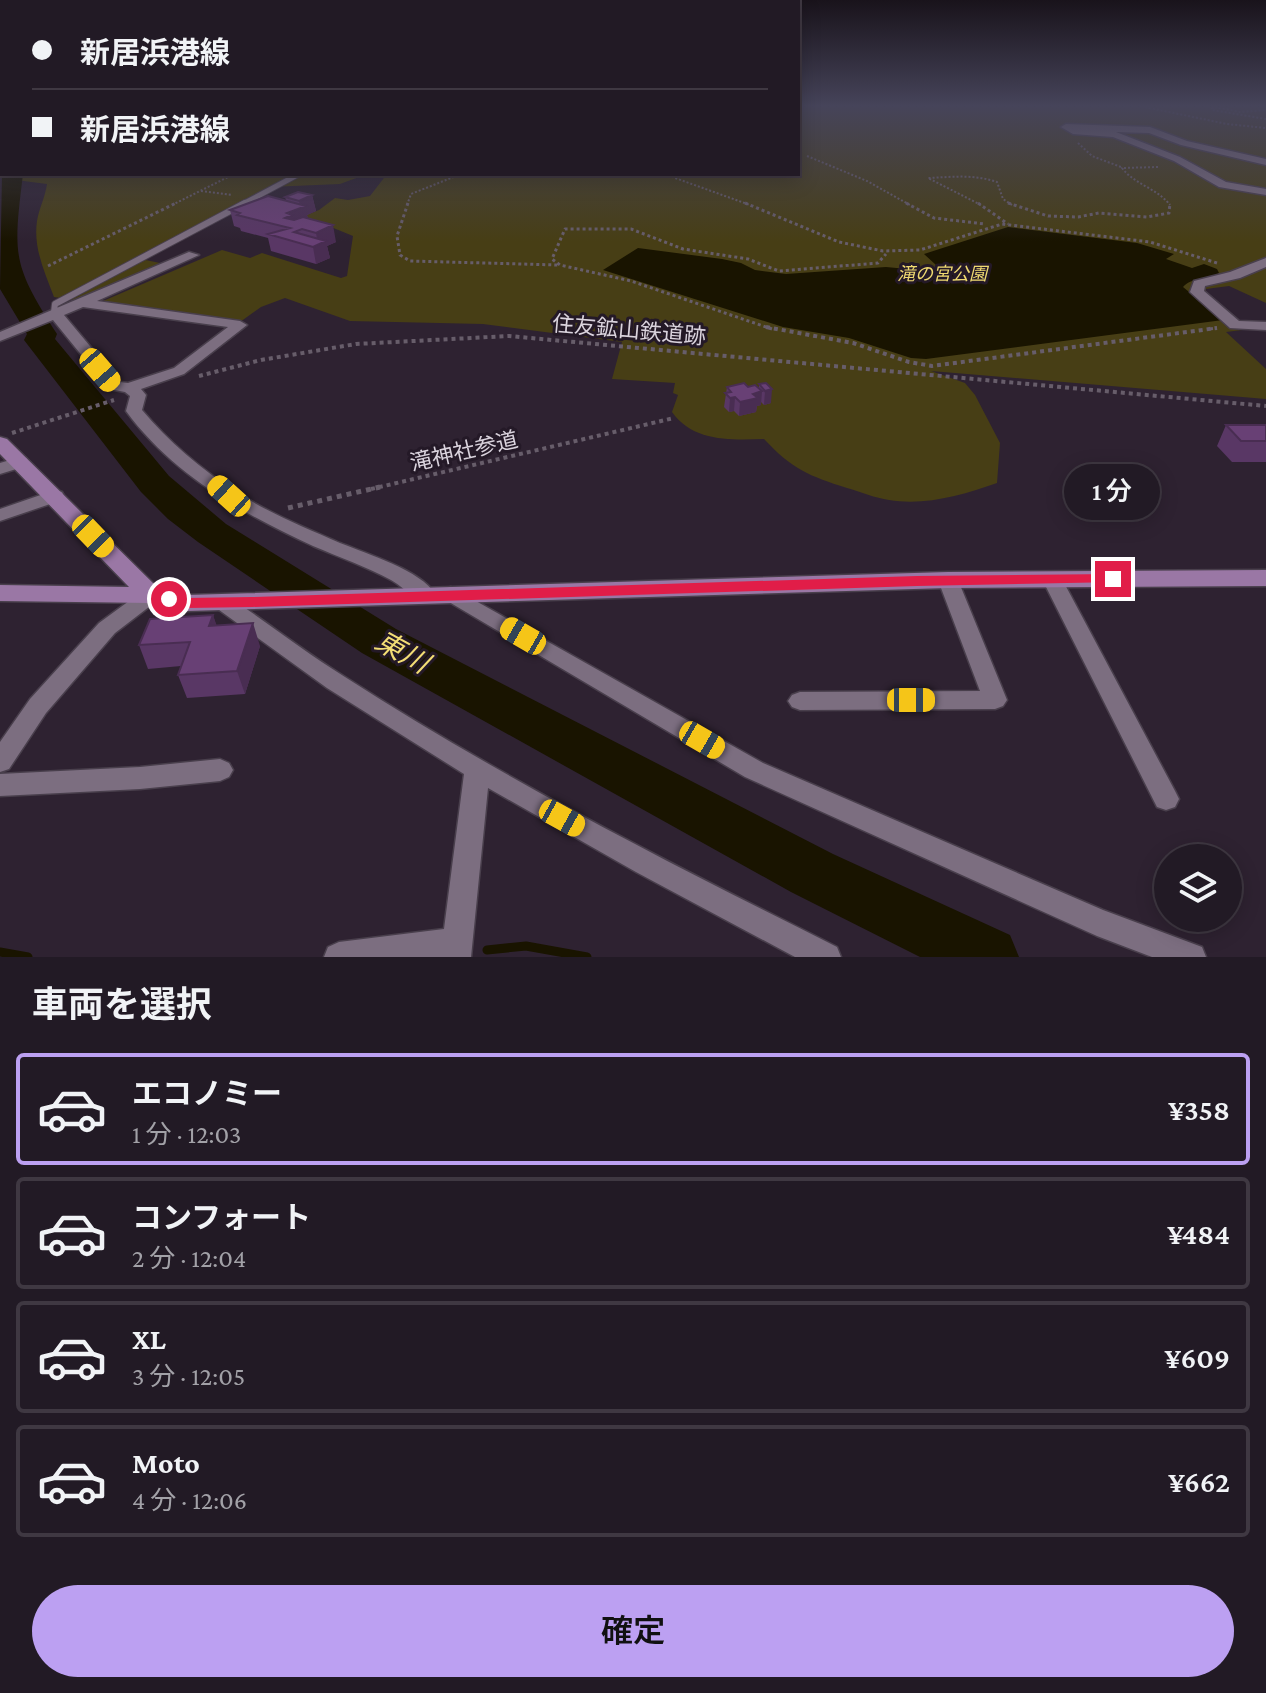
<!DOCTYPE html>
<html lang="ja">
<meta charset="utf-8">
<style>
:root{--surface:#221a25;--page:#2a232d;--text:#f1f3f6;--muted:#a2a1a7;--line:#3f3842;--accent:#bca0f2}
body{margin:0;font-family:"Crimson Pro","Noto Sans JP",serif;background:var(--page);color:var(--text);height:100vh;display:flex;flex-direction:column;font-size:30px;white-space:nowrap}
*{box-sizing:border-box;margin:0}
p{font-size:26px;color:var(--muted)}
.icon{flex:none;width:44px;height:44px;fill:none;stroke:currentColor;stroke-width:2;stroke-linecap:round;stroke-linejoin:round}
.map{position:relative;height:957px;overflow:hidden}
.panel{display:flex;flex-direction:column;background:var(--surface);flex:1}
.panel>*{flex:none}
.hud{position:absolute;left:0px;top:0px;width:800px;height:176px;box-shadow:0 4px 20px #0003,0 0 0 2px var(--line);display:grid;align-content:center;height:176px;padding:0 32px;background:var(--surface)}
.buttons{position:absolute;left:1154px;top:844px;display:grid;gap:16px}
.buttons a{display:grid;place-items:center;width:88px;height:88px;border-radius:50%;background:var(--surface);box-shadow:0 4px 20px #0003,0 0 0 2px var(--line);font-size:40px}
.end{position:absolute;width:36px;height:36px;margin:-18px;border:10px solid #e11d48;background:#fff;box-shadow:0 0 0 4px #fff}
.from{border-radius:50%}
.bubble{position:absolute;height:56px;border-radius:28px;background:var(--surface);box-shadow:0 4px 20px #0003,0 0 0 2px var(--line);font-size:26px;font-weight:600;line-height:56px;text-align:center}
.car{position:absolute;width:24px;height:48px;margin:-24px -12px;border-radius:10px;box-shadow:0 0 6px 2px #0007;background:linear-gradient(#f5c518 24%,#345 0 40%,#f5c518 0 76%,#345 0 86%,#f5c518 0)}
.hud b{display:flex;align-items:center;gap:28px;height:76px;font-size:30px}
.hud b+b{border-top:2px solid var(--line)}
.hud i{width:20px;height:20px;background:var(--text)}
ul{padding:0;list-style:none}
li{display:flex;align-items:center;gap:24px;height:112px;margin:0 16px 12px;padding:0 16px;border:4px solid var(--line);border-radius:8px}
li div{flex:1}
li b{display:block;font-size:30px}
li em{font-style:normal;font-weight:600}
li.selected{border-color:var(--accent)}
li>.icon{width:72px;height:72px;stroke-width:1.5}
h2{padding:0 32px;font-size:36px;line-height:96px}
.action{display:flex;gap:16px;margin-top:auto;padding:16px 32px}
.action a{flex:1;height:92px;border-radius:48px;background:var(--accent);color:#111;font-size:32px;font-weight:600;line-height:92px;text-align:center}
.map>svg:first-child{display:block}
.green{fill:#473e15}
.water{fill:#191400}
.lines{fill:none;stroke-linecap:round;stroke-linejoin:round}
.stream{stroke:#191400;stroke-width:9}
.river{fill:#191400;fill-rule:evenodd}
.lane-far1-casing{stroke:#493f4c;stroke-width:7}
.lane-casing{stroke:#493f4c;stroke-width:8}
.street-casing{stroke:#493f4c;stroke-width:3}
.secondary-casing{stroke:#493f4c;stroke-width:3}
.path-far3{stroke:#675d6a;stroke-width:2;stroke-dasharray:2 2;stroke-linecap:butt}
.path-far2{stroke:#675d6a;stroke-width:3;stroke-dasharray:3 3;stroke-linecap:butt}
.path-far1{stroke:#675d6a;stroke-width:4;stroke-dasharray:4 4;stroke-linecap:butt}
.path{stroke:#675d6a;stroke-width:5;stroke-dasharray:5 5;stroke-linecap:butt}
.lane-far1{stroke:#7c6e80;stroke-width:5}
.lane{stroke:#7c6e80;stroke-width:6}
.street{fill:#7c6e80;fill-rule:evenodd}
.secondary{fill:#9a77a5;fill-rule:evenodd}
.wall{fill:#593765}
.shaded-wall{fill:#492d52}
.building{fill:#684075;stroke:#492d52;stroke-width:2}
.route{fill:#e11d48}
.labels{text-anchor:middle;dominant-baseline:central;stroke-width:6;stroke-linejoin:round;paint-order:stroke}
.far-park-label{font-size:18px;font-style:italic;fill:#efd971;stroke:#241927}
.street-label{font-size:22px;fill:#dad3dd;stroke:#241927}
.near-water-label{font-size:28px;font-style:italic;fill:#f3dd75;stroke:#241927}
</style>
<div class="map">
<svg width="1266" height="957" viewBox="0 0 1266 957">
<rect width="100%" height="100%" fill="#2e2231"/>
<!-- green -->
<path class="green" d="M798,107H1266V303L1229,286L1206,289L1205,293L1233,316L1242,330L1226,332L1266,369V399L931,371L965,383L975,395L1000,443L997,483C963,495 925,506 889,500C875,498 861,492 847,488C809,476 792,469 764,439C731,440 693,442 672,412L678,395L673,393L675,383L612,379L622,342L483,324L350,321L285,298L261,307L240,322L107,302L96,304L222,250L250,258L262,253L341,278L347,276L353,236L304,216L319,210L335,198L348,200L370,196L387,174H798Z
M18,174H367L340,184L269,187L136,258L160,263L74,300L54,297C45,273 33,248 37,221C39,208 45,198 47,184L16,180Z"/>
<!-- water -->
<path class="water" d="M1008,227L1137,243L1174,254L1166,259L1192,268L1204,264L1217,269L1219,273C1207,280 1192,277 1183,287L1223,320L926,359L911,358L849,338L783,327L603,270L638,248L722,259L741,263L755,270L786,274L886,267L928,271L935,269L936,265L924,254Z"/>
<g class="lines">
<!-- stream -->
<path class="stream" d="M487,950L526,946L587,957
M0,952L28,957"/>
<!-- river -->
<path class="river" d="M2,173L23,174C13,256 12,264 57,334L55,339L169,476L226,524L396,629L833,854L1010,935L1019,957H920L791,892L362,653L198,542L168,519L141,492L24,340L27,334L0,289Z"/>
<defs>
<path id="lane-far1" d="M241,205L299,174"/>
<path id="lane" d="M54,312L55,304L245,203"/>
<path id="street" d="M1066,124L1150,127L1187,141L1266,159V165L1181,145L1149,133L1116,132L1180,157L1226,182L1266,189V195L1219,187L1174,161L1113,137L1073,134L1061,127Z
M189,252L199,255L97,301L240,321L247,325L184,374L141,389L146,395L142,410C168,441 202,470 235,491C266,512 306,528 340,543C367,554 421,570 436,595L433,600C416,605 406,588 391,580C367,567 339,557 313,546C243,514 172,474 126,411L130,396L125,392L109,389L53,320L0,341V332ZM83,307L228,327L174,368L128,383L120,382L64,315Z
M1266,258V267L1240,278L1205,286L1204,291L1239,321L1266,322V330L1230,328L1190,292L1194,281L1230,272Z
M20,457L26,458L29,462L26,466L0,474V463Z
M55,490L62,492L64,496L62,500L0,521V509Z
M1052,572L1059,574L1062,579L1175,791L1179,799L1175,807L1166,810L1157,807L1042,579L1045,574Z
M948,573L955,575L958,580L1007,700L1003,706L995,709L800,710L792,707L788,701L792,695L800,692L980,691L938,580L941,575Z
M451,587L763,763L1103,910L1202,947L1206,957H1152L1097,936L745,777L444,599L441,594L444,589Z
M151,588L158,590L161,595L158,600L115,633L46,713L9,769L0,772V742L30,699L99,623L144,590Z
M222,595L229,597C268,623 305,652 345,677C502,778 669,863 837,947L841,957H795L636,872L488,788L471,957H324L328,947L339,942L444,929L464,774L327,688L215,607L211,602L215,597Z
M220,759L229,763L233,770L229,777L220,781L140,789L0,796V774L140,767Z"/>
<path id="secondary" d="M0,437L7,439L159,589L187,595L948,572L1266,570V586L948,588L187,611L151,603L0,601V585L129,587L0,454Z"/>
</defs>
<!-- lane-far1 casing -->
<use href="#lane-far1" class="lane-far1-casing"/>
<!-- lane casing -->
<use href="#lane" class="lane-casing"/>
<!-- street casing -->
<use href="#street" class="street-casing"/>
<!-- secondary casing -->
<use href="#secondary" class="secondary-casing"/>
<!-- path-far3 -->
<path class="path-far3" d="M1145,107L1227,124L1266,128
M1213,107L1212,110L1266,119
M1215,107L1240,112L1266,110
M1078,143L1092,156L1121,167
M807,156L867,181L910,205
M1158,167L1122,168C1135,185 1157,188 1170,205
M664,174L750,205
M201,191L232,195
M172,205L234,174
M407,205L411,194L461,174
M981,205L928,178C952,177 974,174 997,182L1003,199L1012,205"/>
<!-- path-far2 -->
<path class="path-far2" d="M408,203L397,236L400,255L410,261L558,265
M745,203L839,242L883,251L920,250L1002,224L1150,242L1217,263
M906,203L934,218L985,224
M978,203L1008,224
M1008,203L1048,216L1078,217L1099,213L1147,217L1169,213L1170,203
M48,266L176,203
M772,329L631,281L560,265L552,259L565,229H631L683,249L748,259L779,271L878,263L886,254
M1210,329L1217,328"/>
<!-- path-far1 -->
<path class="path-far1" d="M766,327L853,343L909,362L932,366L1217,328
M199,376L261,360L356,344L509,336L1266,406
M12,433L114,400
M371,489L674,418"/>
<!-- path -->
<path class="path" d="M288,508L380,487"/>
<!-- lane-far1 -->
<use href="#lane-far1" class="lane-far1"/>
<!-- lane -->
<use href="#lane" class="lane"/>
<!-- street -->
<use href="#street" class="street"/>
<!-- secondary -->
<use href="#secondary" class="secondary"/>
</g>
<!-- wall -->
<path class="wall" d="M312,195L316,211L307,215L308,219L336,242L327,246L330,258L316,264L271,251L268,238L241,231L240,228L234,226L230,210L286,200L285,197Z
M766,383L771,403L764,405L761,402V405L757,406L756,412L739,416L734,411L729,412L724,407L727,387L759,388V384Z
M1226,425H1266V462H1232L1217,446Z
M213,615L216,625L260,646L245,694L187,698L178,675L181,666L148,669L139,645Z"/>
<!-- shaded-wall -->
<path class="shaded-wall" d="M312,195L316,211L307,215L309,222L294,228L285,218L287,213L300,208L299,201Z
M333,225L336,242L327,246L330,258L316,264L313,247L318,245L316,233Z
M772,389L771,403L764,405L765,391Z
M762,391L761,405L757,406L756,412L739,416L740,402L753,394Z
M735,397L734,411L729,412L730,398Z
M213,615L221,638L209,626Z
M253,623L260,646L245,694L237,671Z"/>
<!-- building -->
<path class="building" d="M298,192L312,195L299,201L285,197Z
M268,196L306,206L287,213L292,215L285,218L294,220L303,217L333,225L316,233L302,229L294,232L326,241L313,247L268,234L290,228L237,215L240,213L230,210Z
M744,383L748,387L755,385L762,391L753,394L758,398L740,402L735,397L730,398L725,393L731,392L727,387Z
M766,383L772,389L765,391L759,384Z
M1226,425H1266V441H1241Z
M213,615L209,626L253,623L237,671L178,675L190,642L139,645L150,619Z"/>
<!-- sky -->
<linearGradient id="sky" x2="0" y2="1"><stop stop-color="#19131b"/><stop offset="0.44" stop-color="#46445a"/><stop offset="1" stop-color="#46445a" stop-opacity="0"/></linearGradient>
<rect width="1266" height="241" fill="url(#sky)"/>
<!-- route -->
<path class="route" d="M1113,574L1121,579L1118,582L917,586L252,607L187,608L164,602L161,599L169,594L187,598L252,597L917,576Z"/>
<g class="labels">
<!-- far-park labels -->
<g class="far-park-label">
<text x="942" y="274">滝の宮公園</text>
</g>
<!-- street labels -->
<g class="street-label">
<text transform="translate(629 330) rotate(5)">住友鉱山鉄道跡</text>
<text transform="translate(464 451) rotate(-13)">滝神社参道</text>
</g>
<!-- near-water labels -->
<g class="near-water-label">
<text transform="translate(402 652) rotate(29)">東川</text>
</g>
</g>
</svg>
<div class="buttons">
<a><svg class="icon" aria-label="layers" viewBox="0 0 24 24"><path d="M12 4l9 5-9 5-9-5zM3 14l9 5 9-5"/></svg></a>
</div>
<i class="end from" style="left:169px;top:599px"></i>
<i class="end" style="left:1113px;top:579px"></i>
<div class="bubble" style="left:1064px;top:464px;width:96px">1 分</div>
<i class="car" style="left:100px;top:370px;rotate:139deg"></i>
<i class="car" style="left:229px;top:496px;rotate:312deg"></i>
<i class="car" style="left:93px;top:536px;rotate:136deg"></i>
<i class="car" style="left:523px;top:636px;rotate:300deg"></i>
<i class="car" style="left:911px;top:700px;rotate:90deg"></i>
<i class="car" style="left:702px;top:740px;rotate:120deg"></i>
<i class="car" style="left:562px;top:818px;rotate:119deg"></i>
<div class="hud">
<b><i class="from"></i>新居浜港線</b>
<b><i></i>新居浜港線</b>
</div>
</div>
<section class="panel">
<h2>車両を選択</h2>
<ul>
<li class="selected"><svg class="icon" aria-label="car" viewBox="0 0 24 24"><path d="M5 17H2v-5l4-1 3-4h7l3 4 3 1v5h-3M9 17h6M6 11h13"/><circle cx="7" cy="17" r="2"/><circle cx="17" cy="17" r="2"/></svg><div><b>エコノミー</b><p>1 分 · 12:03</p></div><em>¥358</em></li>
<li><svg class="icon" aria-label="car" viewBox="0 0 24 24"><path d="M5 17H2v-5l4-1 3-4h7l3 4 3 1v5h-3M9 17h6M6 11h13"/><circle cx="7" cy="17" r="2"/><circle cx="17" cy="17" r="2"/></svg><div><b>コンフォート</b><p>2 分 · 12:04</p></div><em>¥484</em></li>
<li><svg class="icon" aria-label="car" viewBox="0 0 24 24"><path d="M5 17H2v-5l4-1 3-4h7l3 4 3 1v5h-3M9 17h6M6 11h13"/><circle cx="7" cy="17" r="2"/><circle cx="17" cy="17" r="2"/></svg><div><b>XL</b><p>3 分 · 12:05</p></div><em>¥609</em></li>
<li><svg class="icon" aria-label="car" viewBox="0 0 24 24"><path d="M5 17H2v-5l4-1 3-4h7l3 4 3 1v5h-3M9 17h6M6 11h13"/><circle cx="7" cy="17" r="2"/><circle cx="17" cy="17" r="2"/></svg><div><b>Moto</b><p>4 分 · 12:06</p></div><em>¥662</em></li>
</ul>
<div class="action"><a>確定</a></div>
</section>
